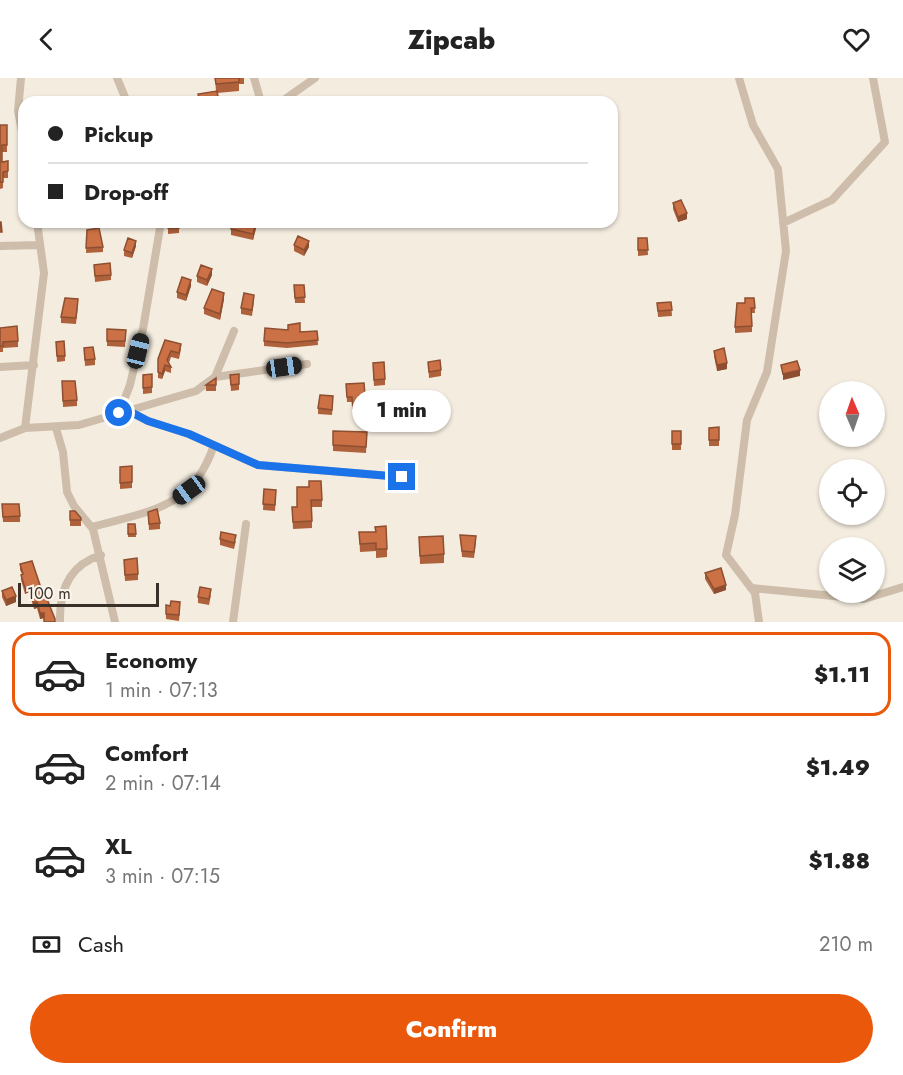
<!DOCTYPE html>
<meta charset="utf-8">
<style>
:root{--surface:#fff;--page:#f6f6f6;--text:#222;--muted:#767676;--line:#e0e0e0;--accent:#ea580c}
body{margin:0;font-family:Jost,sans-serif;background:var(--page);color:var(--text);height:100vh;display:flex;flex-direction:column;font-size:22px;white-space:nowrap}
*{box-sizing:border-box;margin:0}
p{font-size:20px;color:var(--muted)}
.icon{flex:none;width:33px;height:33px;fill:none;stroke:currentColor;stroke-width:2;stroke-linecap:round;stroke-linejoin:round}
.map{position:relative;height:544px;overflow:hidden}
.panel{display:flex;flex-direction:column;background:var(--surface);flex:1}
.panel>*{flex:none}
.banner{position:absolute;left:18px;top:18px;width:600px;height:132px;border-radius:18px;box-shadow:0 2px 4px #0004;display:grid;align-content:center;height:132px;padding:0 30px;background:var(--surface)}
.needle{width:39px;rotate:358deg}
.tools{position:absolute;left:819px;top:303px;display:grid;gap:12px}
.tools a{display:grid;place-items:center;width:66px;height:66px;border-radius:50%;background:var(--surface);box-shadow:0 2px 4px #0004;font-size:30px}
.scale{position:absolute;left:18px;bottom:15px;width:141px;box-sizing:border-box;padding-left:6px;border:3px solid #3a302a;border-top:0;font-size:16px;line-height:21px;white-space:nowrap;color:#3a302a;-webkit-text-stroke:4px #fbf5ec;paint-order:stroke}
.end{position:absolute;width:27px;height:27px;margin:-14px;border:8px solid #1a73e8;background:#fff;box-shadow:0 0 0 3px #fff}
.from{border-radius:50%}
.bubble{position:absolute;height:42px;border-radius:21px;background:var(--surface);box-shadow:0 2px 4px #0004;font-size:20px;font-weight:800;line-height:42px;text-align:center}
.car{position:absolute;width:18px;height:36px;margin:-18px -9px;border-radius:8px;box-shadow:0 0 4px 2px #0007;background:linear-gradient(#222 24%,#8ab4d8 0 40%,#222 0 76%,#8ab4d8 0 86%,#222 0)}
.banner b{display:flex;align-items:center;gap:21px;height:57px;font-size:22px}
.banner b+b{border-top:2px solid var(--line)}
.banner i{width:15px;height:15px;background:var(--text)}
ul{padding:10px 0 0;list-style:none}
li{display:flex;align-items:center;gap:18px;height:84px;margin:0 12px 9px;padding:0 18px;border:3px solid transparent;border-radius:18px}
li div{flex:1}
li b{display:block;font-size:22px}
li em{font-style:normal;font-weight:800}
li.active{border-color:var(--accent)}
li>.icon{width:54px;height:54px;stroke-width:1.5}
.pay{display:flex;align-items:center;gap:15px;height:66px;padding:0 30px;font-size:22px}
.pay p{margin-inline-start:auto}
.action{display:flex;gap:12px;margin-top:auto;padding:12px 30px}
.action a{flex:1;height:69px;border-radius:36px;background:var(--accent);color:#fff;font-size:24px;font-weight:800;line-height:69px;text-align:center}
header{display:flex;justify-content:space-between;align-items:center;height:78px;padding:0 30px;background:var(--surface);font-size:27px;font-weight:800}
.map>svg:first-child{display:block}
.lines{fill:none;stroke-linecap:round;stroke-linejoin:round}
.minor{stroke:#cdbdaa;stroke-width:8}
.wall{fill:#af613b}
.shaded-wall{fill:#8e4f30}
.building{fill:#cb7145;stroke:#8e4f30;stroke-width:1.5}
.route{stroke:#1a73e8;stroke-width:8}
</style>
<header><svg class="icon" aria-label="back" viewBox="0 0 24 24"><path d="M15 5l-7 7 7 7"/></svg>Zipcab<svg class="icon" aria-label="heart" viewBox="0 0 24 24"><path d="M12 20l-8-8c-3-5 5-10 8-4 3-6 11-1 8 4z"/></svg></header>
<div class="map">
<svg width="903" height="544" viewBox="0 0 903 544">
<rect width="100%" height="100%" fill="#f4ecdf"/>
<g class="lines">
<!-- minor -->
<path class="minor" d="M21,0L18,33L24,64
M117,0L127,24
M254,0L261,24
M739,0L753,47L778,91L786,173L767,294L747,342L735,437L726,477L755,515L759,544
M281,24L315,0
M783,145L832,122L885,64L873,0
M0,168L40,167
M0,289L34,287
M215,299L307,286
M127,332L148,343L189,356L258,387L402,399
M119,335L130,307L143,251L161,144
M25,350L44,195L37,144
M56,350L63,374L67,414L74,428L93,451L115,544
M0,360L25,350L79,347L196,313L215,299L234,253
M92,449C149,433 193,431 214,367
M751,510L864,521L903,509
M60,544C59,513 69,487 101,477
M233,544L246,446"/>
</g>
<!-- wall -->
<path class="wall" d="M215,0H244V6H239V13L217,15L219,24H199L198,16L216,13Z
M0,47H7V74H2V84L8,83V100H3V110L0,111Z
M673,125L687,141L678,144L673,131Z
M168,144H179V155L168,156Z
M257,144L253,162L231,157V151Z
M87,152L103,169V174L86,175Z
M638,160H647L648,177L638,178Z
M294,167L309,169L304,178L294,173Z
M136,168L132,180L124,178V172Z
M94,187L111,197V202L95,204Z
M212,197L207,208L197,204V198Z
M294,207H304L305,225H295Z
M191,208L186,223L177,220V214Z
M754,220L755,235H752V254L735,255V249L745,225Z
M224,221L220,242L204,236V230Z
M254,223L252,238L241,236V230Z
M671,224L672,238L658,239L657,225Z
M78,227L76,246L61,245V239Z
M288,247L300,254L317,253L318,267L287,270L264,268V263L288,252Z
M0,250L18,263V269L3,270V274H0Z
M107,251L126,252L125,269L107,268Z
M165,262L181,271L179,281L171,279L169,285L171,289V295L165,293L162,301L158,300V281Z
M56,264L65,278V283L57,284Z
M84,270L95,281V287L85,288Z
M714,273L727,291L717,293L714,278Z
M428,284L441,292V298L429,300Z
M373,291L385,301V307L374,308Z
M152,296V315L143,316V297Z
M239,296V312L231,313L230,297Z
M216,300V313H206V307Z
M62,303L77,322V328L63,329Z
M364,305L365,323L359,324L360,338L353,339L352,324H347L346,306Z
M388,323L389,340L375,341L374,325Z
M333,324L332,337L318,336V330Z
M399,328H408V346H399Z
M719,349V368H709V350Z
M333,353L367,354L366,375L333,373Z
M672,353H681V372H672Z
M132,388V410L120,411V389Z
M297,409L322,422V429H312V450L293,451L292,429H297Z
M264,411L276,417L275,433L263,432Z
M2,426L20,438V444H3Z
M70,433L81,440V448H70Z
M148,434L160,445V451L149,452Z
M128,446H135L136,459H128Z
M359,454L387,471V479L376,480V473L360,474Z
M460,457L476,464L474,480L462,479Z
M419,459L444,476V485L420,486Z
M220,461L236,463L234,471L220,467Z
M124,482L138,496V502L125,503Z
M32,483L44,540L40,541L37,530L34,531L29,514L25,516L21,502V497L22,496L20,492V486Z
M705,495L726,512L714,516L705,501Z
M2,513L16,524L6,528L2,519Z
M211,517L209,527L198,525V519Z
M180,530L179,543L166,541V536Z"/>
<!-- shaded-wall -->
<path class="shaded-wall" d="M687,135V141L678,144V139Z
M256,144L257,147L253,162V156Z
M136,163V168L132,180V175Z
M309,163V169L304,178V172Z
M212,191V197L207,208V202Z
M191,202V208L186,223V217Z
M224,215V221L220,242V236Z
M727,285V291L717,293V287Z
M165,287V293L162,301V296Z
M800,292V298L783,302V296Z
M726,507V512L714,516V511Z
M29,508V514L25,516V510Z
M16,518V524L6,528V522Z
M37,524V530L34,531V525Z
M40,535H44V540L40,541Z"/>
<!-- building -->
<path class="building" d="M215,0H239V4L216,6Z
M217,13L219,24H200L198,16Z
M0,47H7V67H2V84L8,83V93L3,94V104H0Z
M681,122L687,135L678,139L673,125Z
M0,144H1L2,154H0Z
M168,144H179V150H168Z
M233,144H256L253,156L231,151Z
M99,150L103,169L86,170L87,152Z
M298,158L309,163L304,172L294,167Z
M128,160L136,163L132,175L124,172Z
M638,160H647L648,172H638Z
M110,185L111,197L95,198L94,187Z
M201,187L212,191L207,202L197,198Z
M182,199L191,202L186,217L177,214Z
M294,207H304L305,219L295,220Z
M212,211L224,215L220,236L204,230Z
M244,215L254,217L252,232L241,230Z
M65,220L78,221L76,240L61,239Z
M745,220H754L755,230H751L752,248L735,249L737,225H745Z
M671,224L672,232L658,233L657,225Z
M300,245V254L317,253L318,262L287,265L264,263L265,250L288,252V247Z
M17,248L18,263L3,264V268H0V250Z
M107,251L126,252L125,263H107Z
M165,262L181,266L179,275L171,273L167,282L171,289L165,287L162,296L158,294V281Z
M64,263L65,278H57L56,264Z
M93,269L95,281L85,282L84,270Z
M724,270L727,285L717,287L714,273Z
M440,282L441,292L429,294L428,284Z
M797,283L800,292L783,296L781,287Z
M384,284L385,301L374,302L373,285Z
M152,296V309L143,310V297Z
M239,296V306L231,307L230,297Z
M216,300V307H206Z
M62,303H75L77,322L63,323Z
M364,305L365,317L359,318L360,332L353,333L352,319H347L346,306Z
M320,317L333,318L332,332L318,330Z
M388,323L389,334L375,335L374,325Z
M399,328H408V340H399Z
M719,349V362H709V350Z
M333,353L367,354L366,369L333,367Z
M672,353H681V366H672Z
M132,388V404L120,405V389Z
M309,403H321L322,422H311L312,443L293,444L292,429H297V409H309Z
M264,411L276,412L275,427L263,426Z
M2,426H19L20,438L3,439Z
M157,431L160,445L149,446L148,434Z
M70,433H75L81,440V442H70Z
M128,446H135L136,456H128Z
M386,448L387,471H376V465L360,466L359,454H376L375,449Z
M221,454L236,457L234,465L220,461Z
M460,457L476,458L474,474L462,473Z
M443,458L444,476L420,478L419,459Z
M137,480L138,496L125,497L124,482Z
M32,483L43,516H45L55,541V544H44V535H40L37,524L34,525L29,508L25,510L21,497L23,496L20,486Z
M721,490L726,507L714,511L705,495Z
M12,509L16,518L6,522L2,513Z
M200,509L211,511L209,521L198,519Z
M171,523L180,524L179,537L166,536V527L170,528Z"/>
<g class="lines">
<!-- route -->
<path class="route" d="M119,335L127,332L148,343L189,356L258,387L402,399"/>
</g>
</svg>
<div class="tools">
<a><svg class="needle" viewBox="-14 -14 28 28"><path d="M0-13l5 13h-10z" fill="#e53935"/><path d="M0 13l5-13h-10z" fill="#767676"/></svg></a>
<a><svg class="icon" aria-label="locate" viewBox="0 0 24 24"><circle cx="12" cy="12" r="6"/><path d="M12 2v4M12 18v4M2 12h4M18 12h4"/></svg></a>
<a><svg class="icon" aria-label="layers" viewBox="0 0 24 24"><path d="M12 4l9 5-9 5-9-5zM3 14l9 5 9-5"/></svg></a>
</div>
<div class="scale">100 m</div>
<i class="end from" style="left:119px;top:335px"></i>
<i class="end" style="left:402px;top:399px"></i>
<div class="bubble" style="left:352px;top:312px;width:99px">1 min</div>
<i class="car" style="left:138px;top:273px;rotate:14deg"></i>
<i class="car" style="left:284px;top:289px;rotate:82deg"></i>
<i class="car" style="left:189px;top:412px;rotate:234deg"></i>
<div class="banner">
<b><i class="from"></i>Pickup</b>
<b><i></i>Drop-off</b>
</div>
</div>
<section class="panel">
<ul>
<li class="active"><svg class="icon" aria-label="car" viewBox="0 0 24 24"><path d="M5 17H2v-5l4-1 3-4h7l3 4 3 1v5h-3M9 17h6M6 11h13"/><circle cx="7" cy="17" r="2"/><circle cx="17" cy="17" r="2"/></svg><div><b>Economy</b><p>1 min · 07:13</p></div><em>$1.11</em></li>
<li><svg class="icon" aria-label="car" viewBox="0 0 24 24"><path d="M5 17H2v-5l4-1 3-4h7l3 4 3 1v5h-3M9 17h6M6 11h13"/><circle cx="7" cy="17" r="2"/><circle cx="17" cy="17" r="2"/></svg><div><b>Comfort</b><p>2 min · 07:14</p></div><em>$1.49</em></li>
<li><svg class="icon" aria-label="car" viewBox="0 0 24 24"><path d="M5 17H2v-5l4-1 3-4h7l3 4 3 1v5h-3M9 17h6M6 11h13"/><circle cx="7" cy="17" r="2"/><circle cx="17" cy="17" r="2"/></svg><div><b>XL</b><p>3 min · 07:15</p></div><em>$1.88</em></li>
</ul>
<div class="pay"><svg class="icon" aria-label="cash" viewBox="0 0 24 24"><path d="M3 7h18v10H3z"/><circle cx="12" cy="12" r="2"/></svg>Cash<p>210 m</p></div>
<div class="action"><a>Confirm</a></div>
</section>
